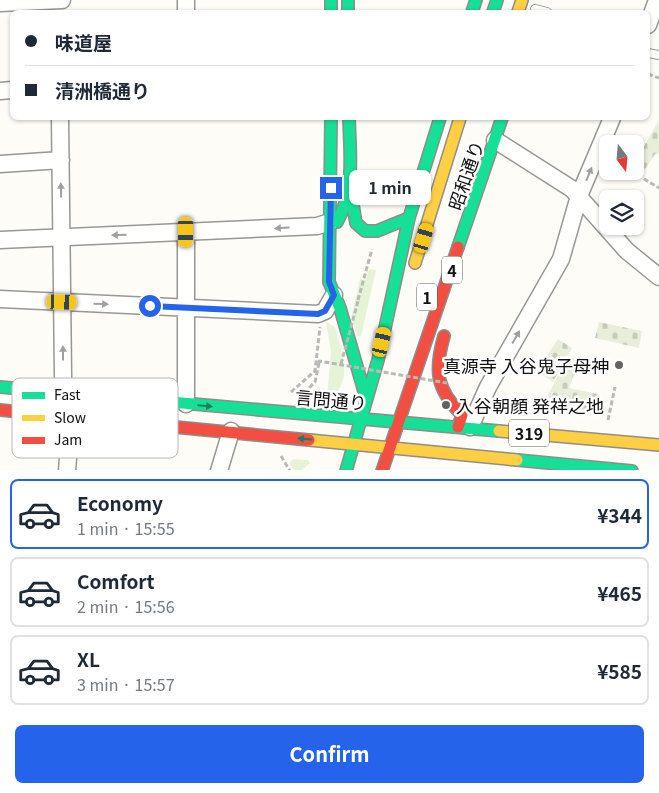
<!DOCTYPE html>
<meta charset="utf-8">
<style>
:root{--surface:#fff;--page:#f6f6f7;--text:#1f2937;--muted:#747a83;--line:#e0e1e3;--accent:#2563eb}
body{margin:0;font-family:Georgia,"Noto Sans JP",serif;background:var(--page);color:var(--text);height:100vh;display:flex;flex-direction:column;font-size:19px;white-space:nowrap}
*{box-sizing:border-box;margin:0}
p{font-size:16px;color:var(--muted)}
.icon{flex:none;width:28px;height:28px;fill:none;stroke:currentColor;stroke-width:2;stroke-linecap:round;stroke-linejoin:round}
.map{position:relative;height:470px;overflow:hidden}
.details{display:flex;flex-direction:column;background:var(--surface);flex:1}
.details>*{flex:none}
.hud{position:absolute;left:10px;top:10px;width:640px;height:110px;border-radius:8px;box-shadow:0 1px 4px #0004;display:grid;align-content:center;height:110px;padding:0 15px;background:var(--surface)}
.needle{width:32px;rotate:164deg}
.fabs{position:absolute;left:599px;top:135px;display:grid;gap:10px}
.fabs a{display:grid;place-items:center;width:45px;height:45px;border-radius:8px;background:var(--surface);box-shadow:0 1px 4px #0004;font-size:25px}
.end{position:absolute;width:22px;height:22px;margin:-11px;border:6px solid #2563eb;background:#fff;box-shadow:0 0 0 2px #fff}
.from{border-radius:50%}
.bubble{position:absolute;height:35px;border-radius:8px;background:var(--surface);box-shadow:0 1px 4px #0004;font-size:16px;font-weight:700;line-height:35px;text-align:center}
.car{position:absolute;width:15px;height:30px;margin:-15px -8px;border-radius:6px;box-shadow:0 0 4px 1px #0007;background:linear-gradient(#f5c518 24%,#345 0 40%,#f5c518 0 76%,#345 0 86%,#f5c518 0)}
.hud b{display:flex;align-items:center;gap:18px;height:48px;font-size:19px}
.hud b+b{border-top:1px solid var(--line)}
.hud i{width:12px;height:12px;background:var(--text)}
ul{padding:9px 0 0;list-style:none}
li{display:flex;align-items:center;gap:15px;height:70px;margin:0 10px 8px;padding:0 5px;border:2px solid var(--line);border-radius:8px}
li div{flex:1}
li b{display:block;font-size:19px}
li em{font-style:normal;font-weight:700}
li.current{border-color:var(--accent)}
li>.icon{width:45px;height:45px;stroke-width:1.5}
.button{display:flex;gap:10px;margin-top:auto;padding:10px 15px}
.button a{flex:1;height:58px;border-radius:8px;background:var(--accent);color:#fff;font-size:20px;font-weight:700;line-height:58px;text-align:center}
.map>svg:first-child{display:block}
.grass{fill:#e7f3d7}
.cemetery{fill:url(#cemetery-stones)}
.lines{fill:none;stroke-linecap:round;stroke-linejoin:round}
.lane-casing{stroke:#979795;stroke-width:10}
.street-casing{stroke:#979795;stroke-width:19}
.fast-casing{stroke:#8e8d8b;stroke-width:14}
.slow-casing{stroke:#8e8d8b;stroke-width:14}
.jam-casing{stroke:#8e8d8b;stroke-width:14}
.path{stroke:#b9b9b8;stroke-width:3;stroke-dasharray:5 2.5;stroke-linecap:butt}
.lane{stroke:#fffffe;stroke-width:8}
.street{stroke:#fffffe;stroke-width:16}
.fast{stroke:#16e098;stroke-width:11}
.slow{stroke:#ffcf43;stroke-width:11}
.jam{stroke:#f24e42;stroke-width:11}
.path-bridge{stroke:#b9b9b8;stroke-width:3;stroke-dasharray:5 2.5;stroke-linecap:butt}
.oneway{fill:#a0a09f}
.oneway2{fill:#14835b}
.route{stroke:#2563eb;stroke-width:6}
.poi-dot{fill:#646362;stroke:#fff;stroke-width:2}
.labels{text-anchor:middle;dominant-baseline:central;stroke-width:5;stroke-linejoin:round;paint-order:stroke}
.shield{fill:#fff;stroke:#585858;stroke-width:1}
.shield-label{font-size:16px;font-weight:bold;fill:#111}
.street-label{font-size:18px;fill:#111;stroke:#fff}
.poi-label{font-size:18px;fill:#111;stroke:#fff;text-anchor:end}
.key{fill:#fff;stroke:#b8b8b8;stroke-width:1}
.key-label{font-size:14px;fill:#111}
</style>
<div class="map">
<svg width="659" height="471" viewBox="0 0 659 471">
<defs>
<pattern id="cemetery-stones" width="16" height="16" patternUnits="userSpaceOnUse" patternTransform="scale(1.25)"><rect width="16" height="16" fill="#e9eedb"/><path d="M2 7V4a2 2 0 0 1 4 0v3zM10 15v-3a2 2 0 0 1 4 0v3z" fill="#c7cbbb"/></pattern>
</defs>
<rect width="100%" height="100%" fill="#fdfcf7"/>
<!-- grass -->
<path class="grass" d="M369,269L376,270L361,336H357L351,318L360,279L366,280Z
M326,322L335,327C341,350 356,385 327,399L331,351Z
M293,459L308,460L310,463L302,470H294L289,463Z"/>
<!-- cemetery -->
<path class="cemetery" d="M659,120V155L656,153L645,169L635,162Z
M599,322L642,331L639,348L595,338Z
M558,339L572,348L553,382L537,371Z
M568,357L579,361L569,388L598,394L594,413L540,410Z"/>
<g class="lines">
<defs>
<path id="lane" d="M535,9L547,12
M648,53L659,55"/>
<path id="street" d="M186,0V12
M0,3L62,0
M648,25L657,0
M0,91L12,90
M60,118L63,375L64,415L70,432L67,471
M495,140L572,189L627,251L659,277
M0,164L61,160
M186,232V404
M0,240L317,226L330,222
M0,299L318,314L325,311L334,295
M470,427L488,387L561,259L579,196L612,118
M219,471L231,431"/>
<path id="fast" d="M331,0V12
M348,0V12
M472,12L476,0
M493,12L497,0
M331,118L329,282L340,308L366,398
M351,193L356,223L365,231H377L409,218
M333,222H337C355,190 350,154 349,118
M458,247L502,118
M0,387L499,431
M517,460L632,471
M346,471L378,360L409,218L440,118"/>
<path id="slow" d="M518,12L522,0
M415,263L460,118
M499,431L659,445
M309,440L517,460"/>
<path id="jam" d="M444,336C434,371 436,389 462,415L458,427
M0,410L309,440
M382,471L458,247"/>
</defs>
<!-- lane casing -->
<use href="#lane" class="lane-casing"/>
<!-- street casing -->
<use href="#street" class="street-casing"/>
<!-- fast casing -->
<use href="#fast" class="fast-casing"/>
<!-- slow casing -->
<use href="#slow" class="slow-casing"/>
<!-- jam casing -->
<use href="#jam" class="jam-casing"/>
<!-- path -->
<path class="path" d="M648,74L659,78
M631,171L659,188
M369,177L398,183
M358,300L372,249
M518,367L527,371L528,375
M291,392L315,371L320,327
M304,393L315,382L319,363
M608,420L615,387
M281,456L290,471"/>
<!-- lane -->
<use href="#lane" class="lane"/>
<!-- street -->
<use href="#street" class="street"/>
<!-- fast -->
<use href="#fast" class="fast"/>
<!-- slow -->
<use href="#slow" class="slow"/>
<!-- jam -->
<use href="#jam" class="jam"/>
<!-- path-bridge -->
<path class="path-bridge" d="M319,363V361L447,383
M341,364L358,301"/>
</g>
<!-- one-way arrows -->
<defs><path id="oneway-solid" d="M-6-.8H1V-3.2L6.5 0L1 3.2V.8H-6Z" transform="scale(1.25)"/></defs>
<g class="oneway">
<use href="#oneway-solid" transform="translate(589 174) rotate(-68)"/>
<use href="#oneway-solid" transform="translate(61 190) rotate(-91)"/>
<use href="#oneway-solid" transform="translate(282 228) rotate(177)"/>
<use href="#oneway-solid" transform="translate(119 235) rotate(178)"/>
<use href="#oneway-solid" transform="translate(101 304) rotate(2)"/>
<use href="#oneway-solid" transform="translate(516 337) rotate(-60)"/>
<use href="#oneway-solid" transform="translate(63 353) rotate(-90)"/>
</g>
<g class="oneway2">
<use href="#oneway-solid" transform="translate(205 406) rotate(5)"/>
<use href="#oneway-solid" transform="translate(305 439) rotate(-174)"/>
</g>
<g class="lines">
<!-- route -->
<path class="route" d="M150,306L318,314L325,311L334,295L329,282L331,188"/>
</g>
<!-- markers -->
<g class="poi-dot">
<circle cx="619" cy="365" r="5"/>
<circle cx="446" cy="405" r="5"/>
</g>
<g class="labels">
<!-- shield labels -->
<g class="shield">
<rect x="442" y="256.5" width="20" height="27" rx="4"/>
<rect x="417" y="283.5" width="20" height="27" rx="4"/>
<rect x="509" y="419.5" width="40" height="27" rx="4"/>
</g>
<g class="shield-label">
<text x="452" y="270">4</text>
<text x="427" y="297">1</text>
<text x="529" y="433">319</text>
</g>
<!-- street labels -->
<g class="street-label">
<text transform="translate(465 175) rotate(-71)">昭和通り</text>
<text transform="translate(331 399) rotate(5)">言問通り</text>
</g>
<!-- poi labels -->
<g class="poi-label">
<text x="609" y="365">真源寺 入谷鬼子母神</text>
<text x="456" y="405" text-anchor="start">入谷朝顔 発祥之地</text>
</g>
</g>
<!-- legend -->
<rect x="12" y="378" width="166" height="80" rx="8" class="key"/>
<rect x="22" y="392" width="23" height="7" fill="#16e098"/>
<rect x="22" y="415" width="23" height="6" fill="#ffcf43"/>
<rect x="22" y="437" width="23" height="7" fill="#f24e42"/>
<g class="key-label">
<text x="54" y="400">Fast</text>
<text x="54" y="423">Slow</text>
<text x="54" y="445">Jam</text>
</g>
</svg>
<div class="fabs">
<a><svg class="needle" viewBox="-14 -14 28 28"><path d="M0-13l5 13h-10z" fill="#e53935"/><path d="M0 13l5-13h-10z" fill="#747a83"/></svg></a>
<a><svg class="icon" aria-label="layers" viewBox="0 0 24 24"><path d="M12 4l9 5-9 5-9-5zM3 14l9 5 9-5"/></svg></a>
</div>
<i class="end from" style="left:150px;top:306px"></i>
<i class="end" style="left:331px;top:188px"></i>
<div class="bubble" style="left:349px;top:170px;width:82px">1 min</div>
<i class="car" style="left:186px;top:232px;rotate:180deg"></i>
<i class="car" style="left:424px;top:238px;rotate:17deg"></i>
<i class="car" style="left:62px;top:302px;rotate:92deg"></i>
<i class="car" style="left:382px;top:342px;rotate:13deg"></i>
<div class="hud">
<b><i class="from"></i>味道屋</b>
<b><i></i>清洲橋通り</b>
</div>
</div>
<section class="details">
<ul>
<li class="current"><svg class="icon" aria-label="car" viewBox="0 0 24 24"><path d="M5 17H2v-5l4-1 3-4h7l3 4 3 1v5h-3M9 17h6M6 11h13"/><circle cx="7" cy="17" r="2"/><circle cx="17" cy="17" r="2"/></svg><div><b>Economy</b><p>1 min · 15:55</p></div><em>¥344</em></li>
<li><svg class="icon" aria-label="car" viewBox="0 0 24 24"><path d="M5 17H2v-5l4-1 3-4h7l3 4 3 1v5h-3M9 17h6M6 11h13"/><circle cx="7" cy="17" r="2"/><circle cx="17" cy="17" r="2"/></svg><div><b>Comfort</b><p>2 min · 15:56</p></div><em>¥465</em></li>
<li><svg class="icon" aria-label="car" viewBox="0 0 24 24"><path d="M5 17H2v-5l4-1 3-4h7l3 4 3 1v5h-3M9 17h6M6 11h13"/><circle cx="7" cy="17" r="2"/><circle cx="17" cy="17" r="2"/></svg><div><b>XL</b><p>3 min · 15:57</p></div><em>¥585</em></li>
</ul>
<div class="button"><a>Confirm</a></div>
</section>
